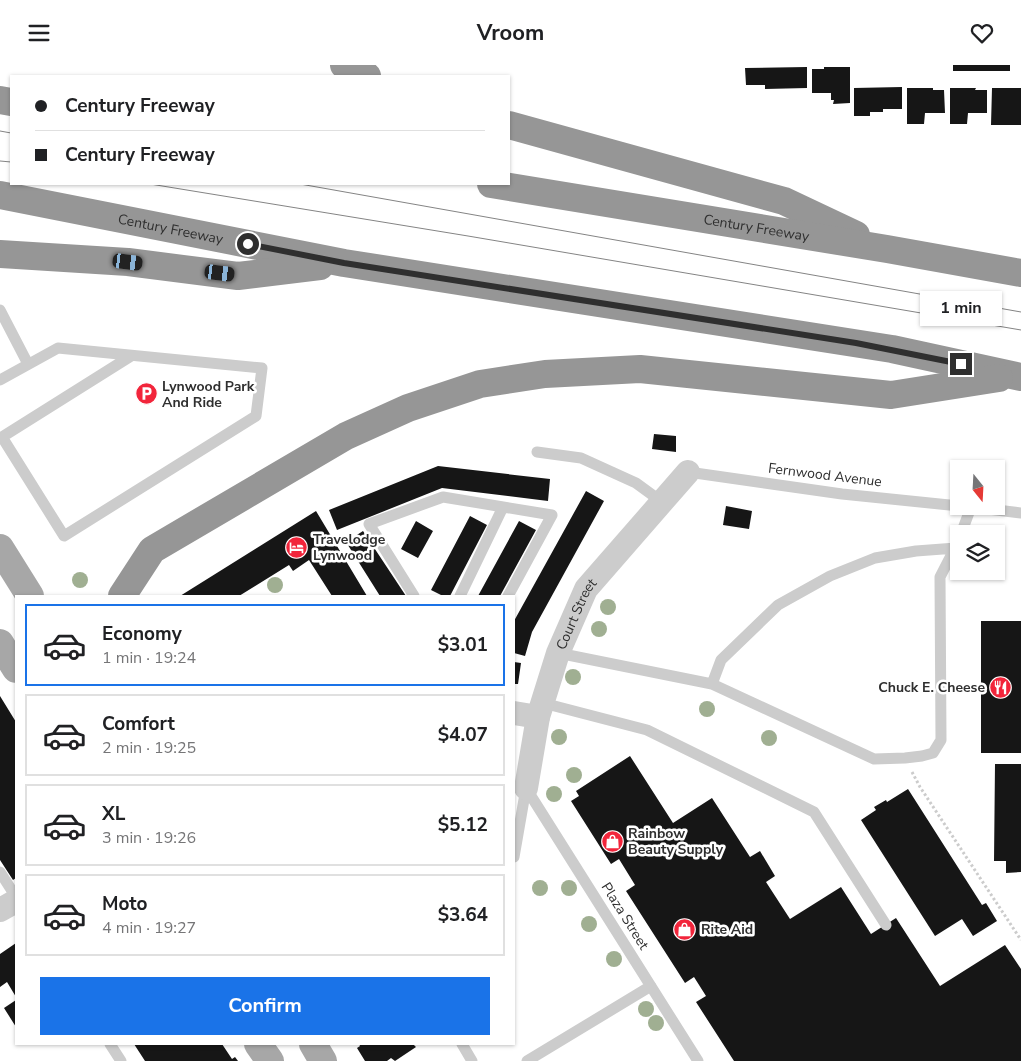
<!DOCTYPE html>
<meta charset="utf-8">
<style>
:root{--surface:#fff;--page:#f2f2f2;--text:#202124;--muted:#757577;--line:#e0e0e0;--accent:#1a73e8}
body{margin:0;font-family:"Nunito Sans",sans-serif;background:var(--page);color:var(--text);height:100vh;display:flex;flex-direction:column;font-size:19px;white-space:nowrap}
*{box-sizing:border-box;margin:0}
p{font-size:16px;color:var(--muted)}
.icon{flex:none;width:28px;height:28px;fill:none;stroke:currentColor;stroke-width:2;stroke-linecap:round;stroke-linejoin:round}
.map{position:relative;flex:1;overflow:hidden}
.panel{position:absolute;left:15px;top:530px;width:500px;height:450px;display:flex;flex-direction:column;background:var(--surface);border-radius:0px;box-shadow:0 1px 4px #0004}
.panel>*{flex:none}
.guide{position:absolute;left:10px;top:10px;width:500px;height:110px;border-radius:0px;box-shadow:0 1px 4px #0004;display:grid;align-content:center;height:110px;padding:0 25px;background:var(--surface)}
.needle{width:32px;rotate:162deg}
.controls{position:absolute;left:950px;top:395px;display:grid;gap:10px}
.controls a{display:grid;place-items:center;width:55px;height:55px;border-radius:0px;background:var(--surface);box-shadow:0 1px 4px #0004;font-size:25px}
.end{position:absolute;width:22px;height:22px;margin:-11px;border:6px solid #2f2f2f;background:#fff;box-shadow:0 0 0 2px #fff}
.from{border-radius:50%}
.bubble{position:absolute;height:35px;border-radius:0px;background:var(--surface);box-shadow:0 1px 4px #0004;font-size:16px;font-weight:700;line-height:35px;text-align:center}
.car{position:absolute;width:15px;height:30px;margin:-15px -8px;border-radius:6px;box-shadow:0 0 4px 1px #0007;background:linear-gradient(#222 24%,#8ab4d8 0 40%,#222 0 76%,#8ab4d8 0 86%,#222 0)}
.guide b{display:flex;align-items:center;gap:18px;height:48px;font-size:19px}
.guide b+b{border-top:1px solid var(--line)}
.guide i{width:12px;height:12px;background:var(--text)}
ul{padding:9px 0 0;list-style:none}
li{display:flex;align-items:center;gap:15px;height:82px;margin:0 10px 8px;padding:0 15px;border:2px solid var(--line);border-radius:0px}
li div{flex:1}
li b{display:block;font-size:19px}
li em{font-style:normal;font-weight:700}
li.current{border-color:var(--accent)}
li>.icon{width:45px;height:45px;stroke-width:1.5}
.action{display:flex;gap:10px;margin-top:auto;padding:10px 25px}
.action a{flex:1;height:58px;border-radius:0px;background:var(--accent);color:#fff;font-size:20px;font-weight:700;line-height:58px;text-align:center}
header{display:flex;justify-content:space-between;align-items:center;height:65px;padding:0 25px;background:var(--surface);font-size:22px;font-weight:700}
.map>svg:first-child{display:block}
.building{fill:#161616}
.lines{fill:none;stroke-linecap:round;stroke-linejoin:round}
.path{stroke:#ccc;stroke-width:3;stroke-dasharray:2.5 2.5;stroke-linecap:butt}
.service{stroke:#ccc;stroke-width:11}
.minor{stroke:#ccc;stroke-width:24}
.primary{stroke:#a7a7a7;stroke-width:28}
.motorway{stroke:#969696;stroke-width:28}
.tram{stroke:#848484;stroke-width:1}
.tree{fill:#a0af92}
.route{stroke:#2f2f2f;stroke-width:6}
.labels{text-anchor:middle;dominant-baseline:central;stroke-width:5;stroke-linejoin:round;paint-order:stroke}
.street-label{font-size:14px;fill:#2f2f2f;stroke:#fff}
.poi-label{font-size:14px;font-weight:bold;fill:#2f2f2f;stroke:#fff;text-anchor:start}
</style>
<header><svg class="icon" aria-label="menu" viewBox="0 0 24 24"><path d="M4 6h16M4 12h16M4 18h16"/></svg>Vroom<svg class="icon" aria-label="heart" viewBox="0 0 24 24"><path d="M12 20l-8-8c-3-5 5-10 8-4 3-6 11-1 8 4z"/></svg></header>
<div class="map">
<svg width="1021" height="996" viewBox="0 0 1021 996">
<rect width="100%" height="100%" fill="#fff"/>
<!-- building -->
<path class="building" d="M953,0H1010V6H953Z
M807,2V23L765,24V20H746L745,3Z
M824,2H850V38L833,39L834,35H831V28H812V4H824Z
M902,22V44H883V47H870V51H854V23Z
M907,23H933V25H944L945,48H925L924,59H907Z
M950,23H976L975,25H987V48H968L967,59H950Z
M992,23H1021V60H991Z
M654,369L676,371V387L652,384Z
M438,401L550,414L548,436L442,423L337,465L329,445Z
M586,426L604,436L532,567L525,591L514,588V556Z
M726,441L752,446L749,464L723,460Z
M316,446L367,531H332L309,495L293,506L289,500L239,531H180Z
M470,451L487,460L450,531H443L431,525Z
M416,456L433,466L418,493L401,484Z
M519,456L536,465L500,531H478Z
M363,466L406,531H380L346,477Z
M981,556H1021V688H981Z
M514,597L521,598L518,619H514Z
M0,631L16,657V813L13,815L0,795Z
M630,691L673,758L712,733L750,792L760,786L775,811L766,817L790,854L841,822L871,869L896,853L940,921L1005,880L1021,904V996H734L696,937L706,931L694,912L685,918L626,826L635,820L619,794L611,799L571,736L579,731L576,726Z
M995,699H1021V807L1006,808V796H994Z
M908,724L982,840L986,838L997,856L973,871L962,854L935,871L861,755L876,745L874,742L886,735L887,737Z
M16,878V932L7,917L0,922V889Z
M16,935V962L4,943Z
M134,979H222L232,994L235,992L238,996H145Z
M359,979H413L416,982L395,996L391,993L387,996H365L357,983L360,981Z"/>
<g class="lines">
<!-- path -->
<path class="path" d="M912,707L920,722L1021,875"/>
<!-- service -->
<path class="service" d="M0,245L28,299
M0,315L58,283L262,303L256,351L64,471L2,372L131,291
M537,387L581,393L636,418L662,437
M688,407L842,429L959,441
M964,441L1021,448
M961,469L971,442
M414,531L369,459L443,432L552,450L508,531
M460,531L503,442
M558,588L712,619L874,694L905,693L922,691L933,688L941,675L940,512L959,475
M712,619L721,595L778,540L830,511L875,493L916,486L956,483
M543,638L647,665L814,747L886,860
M526,723L698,996
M514,792L526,723
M0,807L16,832
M110,979L121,996
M462,979L472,996
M527,996L651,921"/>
<!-- minor -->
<g class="minor">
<path d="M514,648L538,652"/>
<path id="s1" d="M526,723L538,652L558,588L586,524L688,407"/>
<path d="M0,845L16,836"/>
</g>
<!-- primary -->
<path class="primary" d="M0,483L30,531
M0,578L16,604
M258,979L270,996
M313,979L323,996"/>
<!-- motorway -->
<g class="motorway">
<path d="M344,0L367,11"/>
<path d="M0,35L11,37"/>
<path d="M509,60L784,136L856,170"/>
<path id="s2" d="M491,119L887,184L1021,208"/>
<path id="s3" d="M0,130L344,198L892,284L1021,312"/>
<path d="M0,189L128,197L238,211L320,201"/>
<path d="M122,531L152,485L346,371L408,343L480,319L545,309L640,304L891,330L999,313"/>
</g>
<!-- tram -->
<path class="tram" d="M0,66L11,68
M0,96L11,97
M150,119L468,171L1021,265
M300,119L1021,247"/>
</g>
<!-- trees -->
<g class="tree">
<circle cx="80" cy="515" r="8"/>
<circle cx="275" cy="520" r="8"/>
<circle cx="608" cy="542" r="8"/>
<circle cx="599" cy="564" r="8"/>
<circle cx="573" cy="612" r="8"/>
<circle cx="707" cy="644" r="8"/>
<circle cx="559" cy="672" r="8"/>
<circle cx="769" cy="673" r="8"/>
<circle cx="574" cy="710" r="8"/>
<circle cx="554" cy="729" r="8"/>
<circle cx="540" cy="823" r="8"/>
<circle cx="569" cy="823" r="8"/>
<circle cx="589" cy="859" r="8"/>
<circle cx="614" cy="894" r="8"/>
<circle cx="646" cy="944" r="8"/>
<circle cx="656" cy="958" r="8"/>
</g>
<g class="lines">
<!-- route -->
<path class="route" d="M248,179L344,198L856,278L961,299"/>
</g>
<!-- icons -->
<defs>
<symbol id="parking-disc" viewBox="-11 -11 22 22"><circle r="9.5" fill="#f2253b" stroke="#fff"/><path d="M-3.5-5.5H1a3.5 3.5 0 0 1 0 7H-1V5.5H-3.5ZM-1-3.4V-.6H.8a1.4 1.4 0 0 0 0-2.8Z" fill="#fff"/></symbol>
<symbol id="hotel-disc" viewBox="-11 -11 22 22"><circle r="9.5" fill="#f2253b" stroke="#fff"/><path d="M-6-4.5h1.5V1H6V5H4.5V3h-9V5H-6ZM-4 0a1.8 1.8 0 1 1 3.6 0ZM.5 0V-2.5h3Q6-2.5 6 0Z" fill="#fff"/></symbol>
<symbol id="restaurant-disc" viewBox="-11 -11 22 22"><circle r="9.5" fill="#f2253b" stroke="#fff"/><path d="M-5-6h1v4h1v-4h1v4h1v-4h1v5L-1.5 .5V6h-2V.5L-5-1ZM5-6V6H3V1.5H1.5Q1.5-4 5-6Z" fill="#fff"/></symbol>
<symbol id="shop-disc" viewBox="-11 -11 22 22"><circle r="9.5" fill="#f2253b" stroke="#fff"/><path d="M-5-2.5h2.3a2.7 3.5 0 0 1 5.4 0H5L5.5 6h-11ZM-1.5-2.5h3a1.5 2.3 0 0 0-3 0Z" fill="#fff"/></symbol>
</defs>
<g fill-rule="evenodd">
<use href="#parking-disc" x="134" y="316" width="25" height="25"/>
<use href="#hotel-disc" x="284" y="470" width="25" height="25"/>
<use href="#restaurant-disc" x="988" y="610" width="25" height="25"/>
<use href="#shop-disc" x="600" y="764" width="25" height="25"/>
<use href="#shop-disc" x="672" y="852" width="25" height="25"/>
</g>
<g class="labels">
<!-- street labels -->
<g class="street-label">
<text stroke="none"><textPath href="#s2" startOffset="269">Century Freeway</textPath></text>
<text stroke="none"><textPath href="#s3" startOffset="174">Century Freeway</textPath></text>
<text transform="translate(825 410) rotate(7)">Fernwood Avenue</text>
<text stroke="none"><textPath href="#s1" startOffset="182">Court Street</textPath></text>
<text transform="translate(625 851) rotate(58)">Plaza Street</text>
</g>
<!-- poi labels -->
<g class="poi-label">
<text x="162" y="321">Lynwood Park<tspan x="162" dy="16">And Ride</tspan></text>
<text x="313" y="474">Travelodge<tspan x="313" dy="16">Lynwood</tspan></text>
<text x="985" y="622" text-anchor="end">Chuck E. Cheese</text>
<text x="628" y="768">Rainbow<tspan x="628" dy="16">Beauty Supply</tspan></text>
<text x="701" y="864">Rite Aid</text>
</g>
</g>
</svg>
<div class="controls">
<a><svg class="needle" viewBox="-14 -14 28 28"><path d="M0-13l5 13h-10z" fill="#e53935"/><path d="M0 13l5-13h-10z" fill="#757577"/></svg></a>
<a><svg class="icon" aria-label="layers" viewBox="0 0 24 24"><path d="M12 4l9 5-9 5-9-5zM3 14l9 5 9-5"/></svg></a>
</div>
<i class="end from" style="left:248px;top:179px"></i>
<i class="end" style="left:961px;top:299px"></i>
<div class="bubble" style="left:920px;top:226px;width:82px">1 min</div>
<i class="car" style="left:128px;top:197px;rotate:97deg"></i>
<i class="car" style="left:220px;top:208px;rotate:97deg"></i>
<div class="guide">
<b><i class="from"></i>Century Freeway</b>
<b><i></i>Century Freeway</b>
</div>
<section class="panel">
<ul>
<li class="current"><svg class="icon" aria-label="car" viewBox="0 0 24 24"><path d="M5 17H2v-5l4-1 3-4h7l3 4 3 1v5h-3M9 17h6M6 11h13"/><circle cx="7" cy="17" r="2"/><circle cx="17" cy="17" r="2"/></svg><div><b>Economy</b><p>1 min · 19:24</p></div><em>$3.01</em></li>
<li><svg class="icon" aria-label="car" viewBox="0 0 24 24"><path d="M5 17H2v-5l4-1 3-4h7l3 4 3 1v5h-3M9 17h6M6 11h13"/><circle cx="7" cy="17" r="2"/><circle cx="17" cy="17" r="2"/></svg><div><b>Comfort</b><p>2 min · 19:25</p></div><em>$4.07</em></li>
<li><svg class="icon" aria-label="car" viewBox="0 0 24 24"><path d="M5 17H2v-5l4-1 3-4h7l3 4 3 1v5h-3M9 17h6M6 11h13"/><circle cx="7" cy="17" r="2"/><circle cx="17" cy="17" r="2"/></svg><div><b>XL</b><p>3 min · 19:26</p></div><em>$5.12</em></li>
<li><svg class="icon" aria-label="car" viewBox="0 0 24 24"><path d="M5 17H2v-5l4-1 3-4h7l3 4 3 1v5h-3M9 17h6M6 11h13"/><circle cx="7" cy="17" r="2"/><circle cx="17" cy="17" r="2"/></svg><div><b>Moto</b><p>4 min · 19:27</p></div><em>$3.64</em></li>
</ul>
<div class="action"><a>Confirm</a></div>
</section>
</div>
